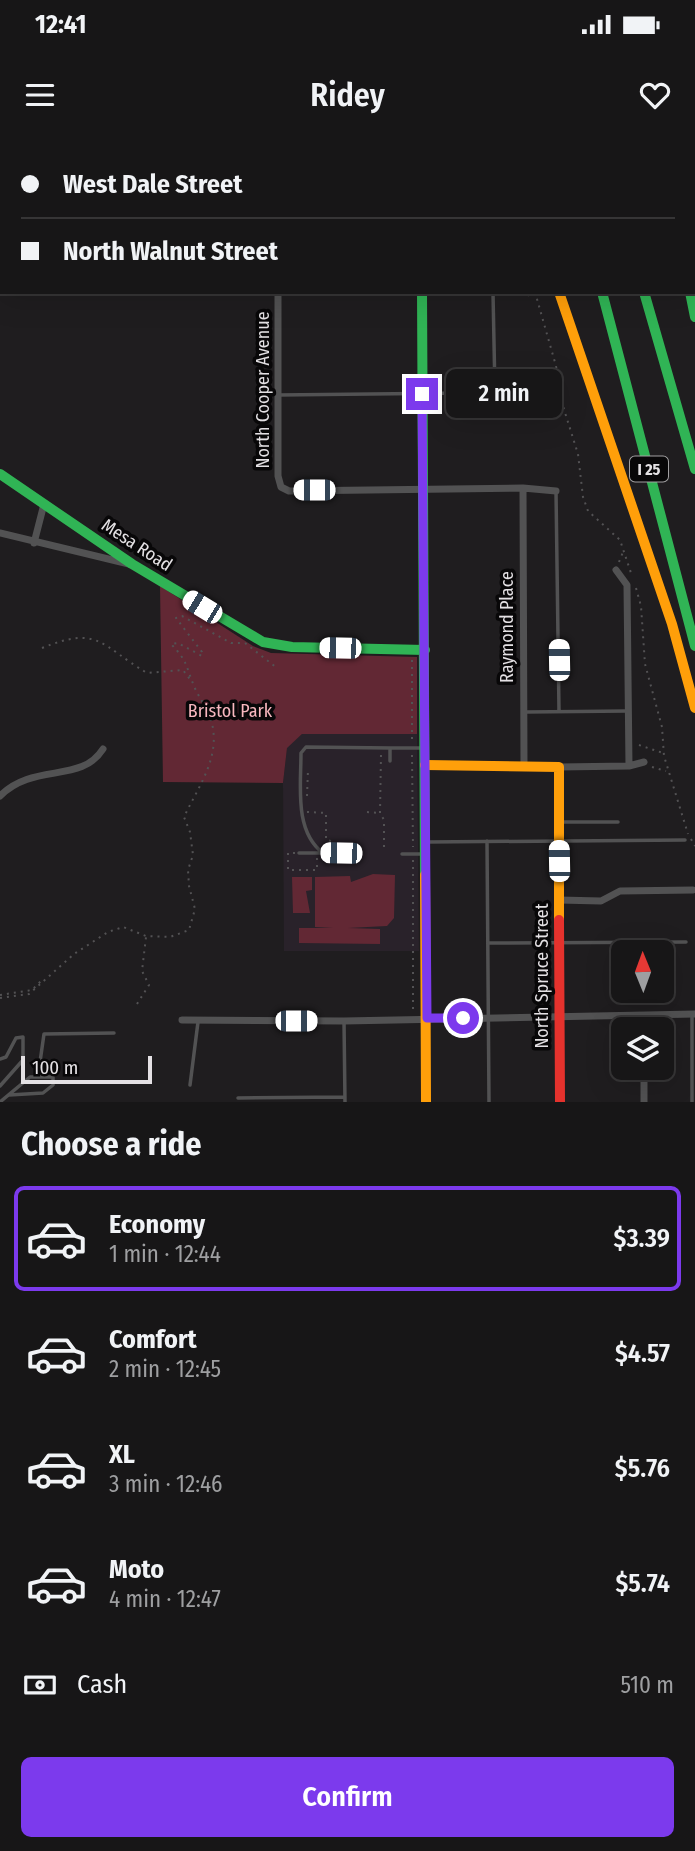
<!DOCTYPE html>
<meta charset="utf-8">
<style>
:root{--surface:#171617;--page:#201f20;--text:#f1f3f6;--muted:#9e9fa1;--line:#363536;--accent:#7c3aed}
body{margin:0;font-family:"Fira Sans Condensed",sans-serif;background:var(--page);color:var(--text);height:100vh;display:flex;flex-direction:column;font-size:26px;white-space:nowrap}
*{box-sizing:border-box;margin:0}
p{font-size:23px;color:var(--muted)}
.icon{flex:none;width:38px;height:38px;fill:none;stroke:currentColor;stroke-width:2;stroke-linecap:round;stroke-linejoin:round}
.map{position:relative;height:962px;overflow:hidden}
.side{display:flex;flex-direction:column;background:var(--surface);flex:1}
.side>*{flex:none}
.guide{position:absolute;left:0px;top:0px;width:696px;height:154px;box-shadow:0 7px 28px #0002,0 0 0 2px var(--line);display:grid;align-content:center;height:154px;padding:0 21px;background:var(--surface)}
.needle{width:46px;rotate:359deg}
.fabs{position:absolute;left:611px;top:800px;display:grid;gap:14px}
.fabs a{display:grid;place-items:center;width:63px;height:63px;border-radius:10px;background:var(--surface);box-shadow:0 7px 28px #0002,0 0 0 2px var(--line);font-size:35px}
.scale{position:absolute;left:21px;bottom:18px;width:131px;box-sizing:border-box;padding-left:7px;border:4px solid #e4e1e4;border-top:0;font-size:19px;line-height:24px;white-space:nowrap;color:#e4e1e4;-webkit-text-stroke:5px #080708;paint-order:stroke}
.end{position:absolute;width:32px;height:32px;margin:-16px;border:9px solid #7c3aed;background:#fff;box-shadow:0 0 0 4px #fff}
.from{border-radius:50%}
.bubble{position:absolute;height:49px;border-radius:10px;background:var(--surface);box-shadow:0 7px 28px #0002,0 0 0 2px var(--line);font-size:23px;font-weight:600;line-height:49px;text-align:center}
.car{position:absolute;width:21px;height:42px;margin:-21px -10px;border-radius:9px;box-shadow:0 0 5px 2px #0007;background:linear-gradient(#fff 24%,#345 0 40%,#fff 0 76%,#345 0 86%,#fff 0)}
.guide b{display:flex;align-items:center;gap:24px;height:66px;font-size:26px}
.guide b+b{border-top:2px solid var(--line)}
.guide i{width:18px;height:18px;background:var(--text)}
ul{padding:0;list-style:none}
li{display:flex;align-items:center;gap:21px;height:105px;margin:0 14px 10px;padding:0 7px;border:4px solid transparent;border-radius:10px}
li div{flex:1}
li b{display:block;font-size:26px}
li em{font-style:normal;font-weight:600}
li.current{border-color:var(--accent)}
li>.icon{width:63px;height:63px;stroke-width:1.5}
h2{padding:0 21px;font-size:32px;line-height:84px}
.pay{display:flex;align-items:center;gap:18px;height:77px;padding:0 21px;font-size:26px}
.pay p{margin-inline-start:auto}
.cta{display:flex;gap:14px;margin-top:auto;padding:14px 21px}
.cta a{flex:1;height:80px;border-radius:10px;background:var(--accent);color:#fff;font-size:28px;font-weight:600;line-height:80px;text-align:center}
.status{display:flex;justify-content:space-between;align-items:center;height:49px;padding:0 35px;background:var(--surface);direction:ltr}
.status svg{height:19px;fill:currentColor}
header{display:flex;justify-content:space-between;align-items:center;height:91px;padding:0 21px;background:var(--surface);font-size:32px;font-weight:600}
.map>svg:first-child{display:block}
.built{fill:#29222a}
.green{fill:#622834}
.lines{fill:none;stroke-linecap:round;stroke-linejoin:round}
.path{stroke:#535254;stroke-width:2;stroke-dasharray:2 5;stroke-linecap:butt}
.lane{stroke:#525253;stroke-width:3.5}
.street{stroke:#525253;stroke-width:7}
.fast{stroke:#30b455;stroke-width:10}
.slow{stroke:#ff9f0a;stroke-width:10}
.jam{stroke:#e5322d;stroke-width:10}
.route{stroke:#7c3aed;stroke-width:9}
.labels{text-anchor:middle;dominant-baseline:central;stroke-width:7;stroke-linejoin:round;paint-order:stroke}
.shield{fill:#080708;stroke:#a2a0a2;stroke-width:2}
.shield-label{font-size:16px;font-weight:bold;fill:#e4e1e4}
.street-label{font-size:18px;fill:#e4e1e4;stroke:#080708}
.park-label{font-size:18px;fill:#f8b7bf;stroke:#080708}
</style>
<div class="status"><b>12:41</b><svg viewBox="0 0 49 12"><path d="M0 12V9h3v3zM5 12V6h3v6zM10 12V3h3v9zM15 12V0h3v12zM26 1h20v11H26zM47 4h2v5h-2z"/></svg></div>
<header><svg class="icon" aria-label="menu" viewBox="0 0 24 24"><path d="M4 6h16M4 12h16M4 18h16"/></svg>Ridey<svg class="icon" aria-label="heart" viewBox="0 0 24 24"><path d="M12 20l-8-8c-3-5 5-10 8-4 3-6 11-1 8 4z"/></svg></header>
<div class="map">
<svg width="695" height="962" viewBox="0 0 695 962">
<rect width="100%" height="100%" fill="#1f1d1f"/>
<!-- built -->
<path class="built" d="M302,594H417L419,811H284L283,643L287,607Z"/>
<!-- green -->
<path class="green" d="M160,446L253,506L271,513L417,517V594H302L287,608L283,643L163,642Z
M373,734L395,735L394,778L387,786L348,788L380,789V804L299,803V788H333L315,787V737L350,736L351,742Z
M292,737H312V750L306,751L310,773H293Z"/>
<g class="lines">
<!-- path -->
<path class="path" d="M442,0V2
M522,152L527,156L532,152
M535,152L556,226L562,263L578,314L583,357L588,371L620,400L632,436
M619,422L623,412
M636,448L641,466L645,524L662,587L664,616L688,694
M245,503L277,528
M42,508C99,485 100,505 147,533L183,530L192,542
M412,520V600
M639,605L663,613
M381,615L380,673L384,680V708
M412,615L413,707
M652,627L666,631
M307,656L308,630
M307,672L326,673V700L331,701
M367,672L380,673
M691,699L695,706
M295,713H288V730H317V718
M413,720V872
M0,855L32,850L41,841
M0,858L29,854L74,814L108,792L123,787L146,796L170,797L189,790L195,769L189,746L188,730L193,715L190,692L184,677C198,647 222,616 211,580C208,568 198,557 194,546C185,524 188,522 171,504L178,503L202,516V512L176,478L182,476L231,503H245
M137,864L149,845L142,831L146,797"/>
<!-- lane -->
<path class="lane" d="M172,0L173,2
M350,0V2
M177,2L179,0
M493,153L495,252
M278,255L549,252
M556,351L559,571
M526,572L627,571
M390,621V608H423
M561,682H618
M487,701L489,962
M428,702L685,700
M299,713H321
M358,714L323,713C294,691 301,646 301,613L306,607L390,608
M402,714H424
M488,803L686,802
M692,875V962
M344,881L345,962
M0,919L6,917L16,898L23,897V920L0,946
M38,936L44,894L114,893
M190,945L198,882
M238,958L345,957
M0,962L30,937H53V945L43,953L9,955"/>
<!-- street -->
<path class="street" d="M273,0V2
M278,152V336L281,347L289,351L523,348L556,351
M278,152H500
M523,348L524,626
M0,393L129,424
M34,403L44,364
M616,430L627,445L629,626
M559,627L629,626L644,622
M0,656C34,622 81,644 103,609
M559,760L601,761L620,751L693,750
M182,880L344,881L695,874
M644,889V876
M644,962V928"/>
<!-- fast -->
<path class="fast" d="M422,0V2
M509,0L510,2
M567,0V2
M609,0L610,2
M661,0L662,2
M422,152L425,735
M602,152L695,506
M644,152L695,329
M690,152L695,177
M0,334L132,424L263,502L292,507L425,510"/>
<!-- slow -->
<path class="slow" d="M0,138L2,136
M559,152L672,484L695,568
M425,625L559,627V780
M425,735L426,962"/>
<!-- jam -->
<path class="jam" d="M123,2L126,0
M559,780L560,962"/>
</g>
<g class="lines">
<!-- route -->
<path class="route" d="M422,254L427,878H463"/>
</g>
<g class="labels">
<!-- shield labels -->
<rect class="shield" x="630" y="316.5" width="38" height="25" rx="5"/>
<g class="shield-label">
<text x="649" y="329">I 25</text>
</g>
<!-- street labels -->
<g class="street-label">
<text transform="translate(263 250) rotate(-90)">North Cooper Avenue</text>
<text transform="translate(137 405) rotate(33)">Mesa Road</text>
<text transform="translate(507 487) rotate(-90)">Raymond Place</text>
<text transform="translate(542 836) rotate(-90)">North Spruce Street</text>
</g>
<!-- park labels -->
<g class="park-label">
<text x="230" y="571">Bristol Park</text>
</g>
</g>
</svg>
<div class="fabs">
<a><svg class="needle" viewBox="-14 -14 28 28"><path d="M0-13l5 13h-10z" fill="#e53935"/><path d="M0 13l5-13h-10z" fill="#9e9fa1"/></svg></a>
<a><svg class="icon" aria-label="layers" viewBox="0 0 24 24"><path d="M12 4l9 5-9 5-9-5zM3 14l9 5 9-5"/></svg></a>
</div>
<div class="scale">100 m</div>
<i class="end from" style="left:463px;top:878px"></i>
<i class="end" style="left:422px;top:254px"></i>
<div class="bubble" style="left:446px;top:229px;width:116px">2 min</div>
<i class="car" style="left:314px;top:350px;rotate:270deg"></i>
<i class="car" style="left:202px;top:467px;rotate:301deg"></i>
<i class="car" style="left:340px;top:508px;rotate:271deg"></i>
<i class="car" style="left:559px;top:520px;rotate:359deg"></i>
<i class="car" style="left:341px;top:713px;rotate:271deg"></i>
<i class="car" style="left:559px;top:721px;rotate:359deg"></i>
<i class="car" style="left:296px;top:881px;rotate:90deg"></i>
<div class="guide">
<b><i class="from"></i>West Dale Street</b>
<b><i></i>North Walnut Street</b>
</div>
</div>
<section class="side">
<h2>Choose a ride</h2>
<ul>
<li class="current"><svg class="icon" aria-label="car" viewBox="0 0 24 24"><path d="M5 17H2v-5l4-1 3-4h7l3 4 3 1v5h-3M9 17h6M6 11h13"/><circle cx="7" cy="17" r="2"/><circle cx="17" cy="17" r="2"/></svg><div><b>Economy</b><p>1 min · 12:44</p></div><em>$3.39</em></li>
<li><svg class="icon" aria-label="car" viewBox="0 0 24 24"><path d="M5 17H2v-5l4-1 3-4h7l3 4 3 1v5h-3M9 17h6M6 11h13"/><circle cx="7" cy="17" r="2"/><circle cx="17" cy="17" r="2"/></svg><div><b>Comfort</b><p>2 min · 12:45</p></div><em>$4.57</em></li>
<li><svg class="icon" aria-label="car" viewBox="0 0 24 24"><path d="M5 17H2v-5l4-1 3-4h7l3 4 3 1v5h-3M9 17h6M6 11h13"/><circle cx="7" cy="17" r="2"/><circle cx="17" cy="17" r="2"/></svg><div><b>XL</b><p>3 min · 12:46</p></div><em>$5.76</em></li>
<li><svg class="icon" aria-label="car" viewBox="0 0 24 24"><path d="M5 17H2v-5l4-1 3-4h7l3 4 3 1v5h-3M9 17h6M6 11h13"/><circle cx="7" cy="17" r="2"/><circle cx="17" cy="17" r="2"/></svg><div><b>Moto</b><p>4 min · 12:47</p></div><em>$5.74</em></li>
</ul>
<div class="pay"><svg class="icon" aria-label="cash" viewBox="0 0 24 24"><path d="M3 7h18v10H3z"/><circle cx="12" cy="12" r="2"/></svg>Cash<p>510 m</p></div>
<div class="cta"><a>Confirm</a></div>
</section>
